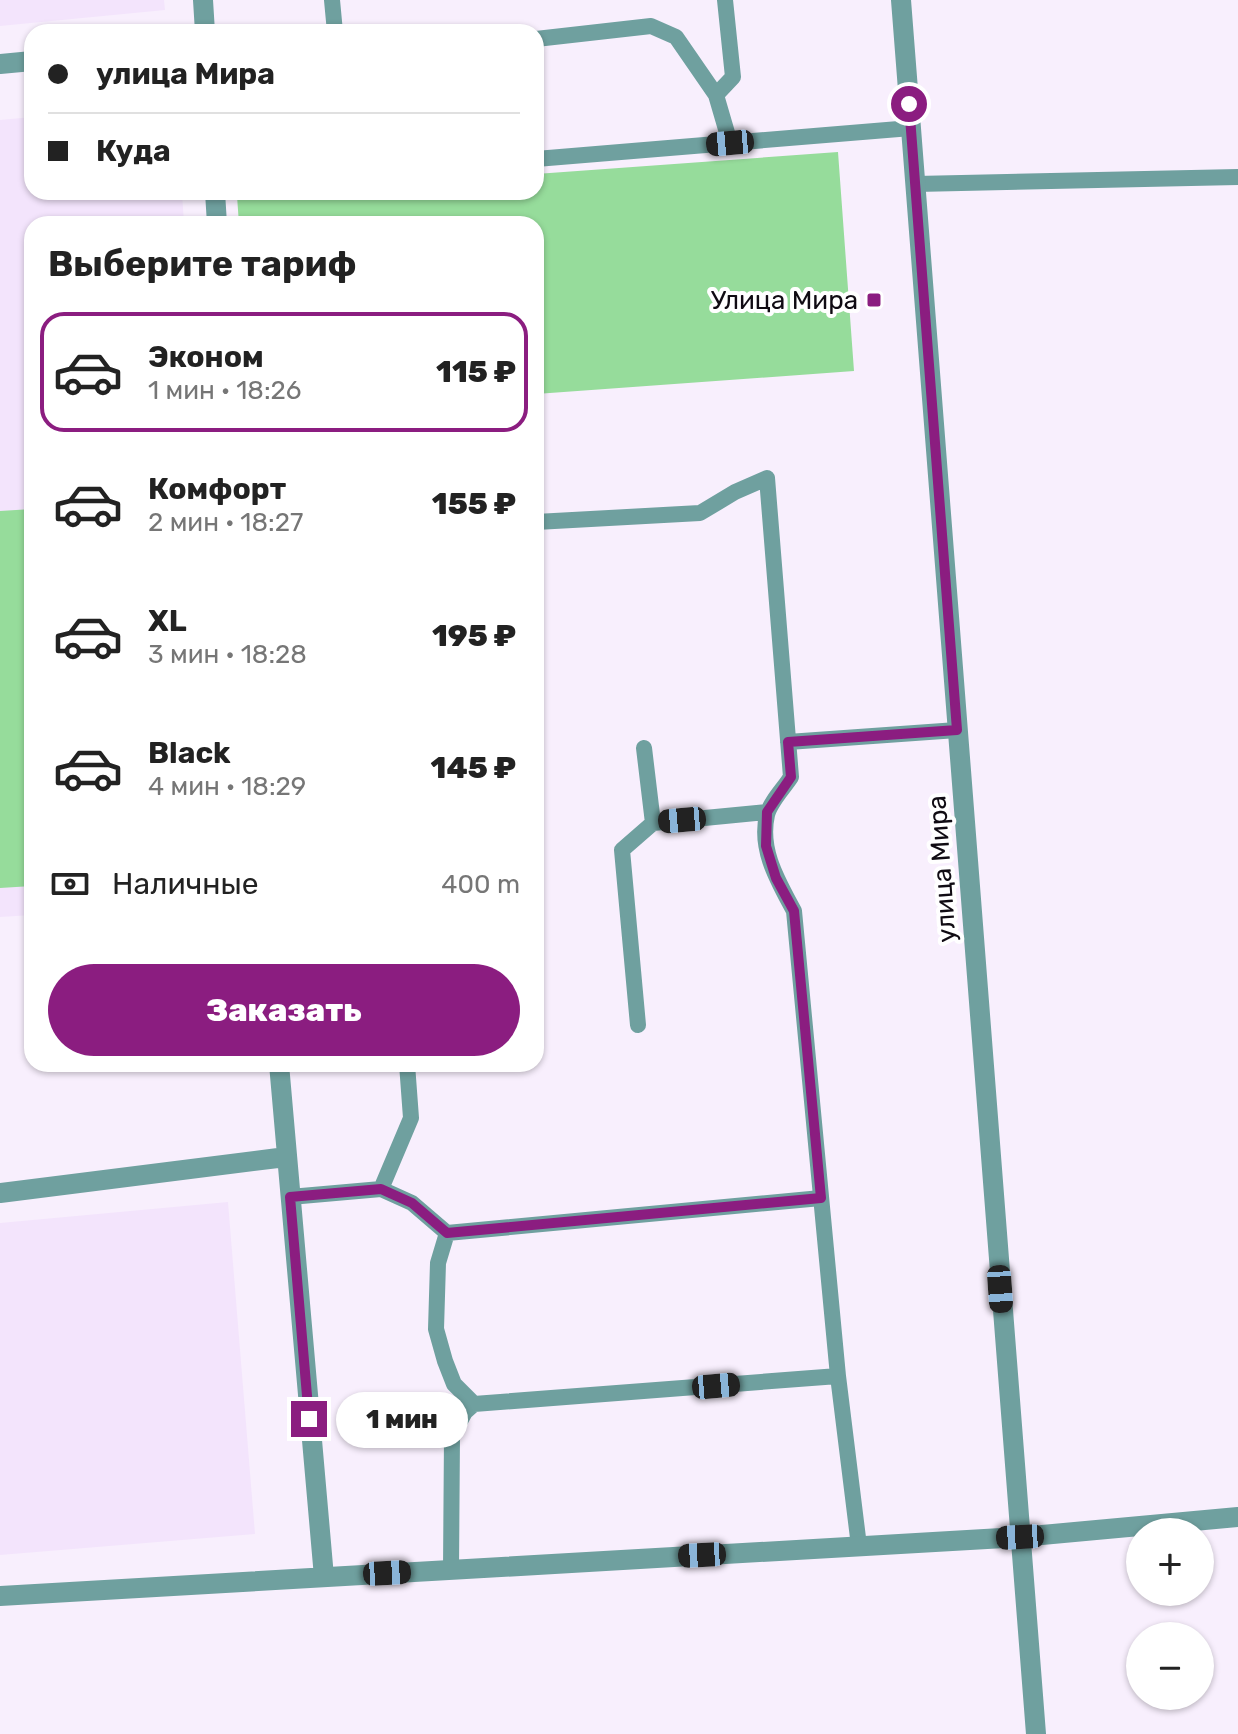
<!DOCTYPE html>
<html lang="ru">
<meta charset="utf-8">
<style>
:root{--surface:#fff;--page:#f6f6f6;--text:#222;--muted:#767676;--line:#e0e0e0;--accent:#8b1d80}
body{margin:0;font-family:Rubik,sans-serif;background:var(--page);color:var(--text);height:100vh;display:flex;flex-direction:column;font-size:30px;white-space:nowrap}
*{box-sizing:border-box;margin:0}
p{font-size:26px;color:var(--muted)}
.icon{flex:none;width:44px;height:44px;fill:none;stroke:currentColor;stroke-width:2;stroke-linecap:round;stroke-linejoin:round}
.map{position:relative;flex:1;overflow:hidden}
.panel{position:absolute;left:24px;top:216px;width:520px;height:856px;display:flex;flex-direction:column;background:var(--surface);border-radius:24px;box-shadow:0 2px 6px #0004}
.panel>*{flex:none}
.guide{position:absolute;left:24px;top:24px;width:520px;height:176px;border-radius:24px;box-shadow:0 2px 6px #0004;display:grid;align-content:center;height:176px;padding:0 24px;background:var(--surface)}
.controls{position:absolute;left:1126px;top:1518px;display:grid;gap:16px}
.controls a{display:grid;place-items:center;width:88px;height:88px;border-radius:50%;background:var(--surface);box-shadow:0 2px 6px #0004;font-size:40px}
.end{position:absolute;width:36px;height:36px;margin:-18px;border:10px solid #8b1d80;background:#fff;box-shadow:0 0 0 4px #fff}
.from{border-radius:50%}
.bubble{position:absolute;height:56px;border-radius:28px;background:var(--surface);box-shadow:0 2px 6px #0004;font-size:26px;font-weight:800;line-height:56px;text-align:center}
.car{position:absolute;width:24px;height:48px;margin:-24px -12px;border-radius:10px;box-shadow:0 0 6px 2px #0007;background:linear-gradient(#222 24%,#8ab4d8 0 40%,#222 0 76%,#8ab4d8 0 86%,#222 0)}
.guide b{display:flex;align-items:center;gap:28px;height:76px;font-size:30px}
.guide b+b{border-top:2px solid var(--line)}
.guide i{width:20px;height:20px;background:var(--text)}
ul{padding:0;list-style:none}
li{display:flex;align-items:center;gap:24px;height:120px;margin:0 16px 12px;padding:0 8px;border:4px solid transparent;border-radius:24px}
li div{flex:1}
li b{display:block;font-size:30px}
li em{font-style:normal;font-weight:800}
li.on{border-color:var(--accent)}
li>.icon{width:72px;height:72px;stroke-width:1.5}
h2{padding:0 24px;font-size:36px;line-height:96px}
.pay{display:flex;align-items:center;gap:20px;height:88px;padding:0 24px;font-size:30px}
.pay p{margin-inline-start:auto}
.primary-button{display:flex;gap:16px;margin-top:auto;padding:16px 24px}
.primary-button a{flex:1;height:92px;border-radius:48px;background:var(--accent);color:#fff;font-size:32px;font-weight:800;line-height:92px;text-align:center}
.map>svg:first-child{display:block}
.built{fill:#f3e4fc}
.green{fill:#96dc9b}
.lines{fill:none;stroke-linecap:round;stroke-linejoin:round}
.service{stroke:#6fa09f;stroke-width:16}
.minor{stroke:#6fa09f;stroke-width:20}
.tertiary{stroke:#6fa09f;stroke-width:20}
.route{stroke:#8b1d80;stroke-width:10}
.poi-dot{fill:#8b1d80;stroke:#fff;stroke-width:3}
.labels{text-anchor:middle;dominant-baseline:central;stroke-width:8;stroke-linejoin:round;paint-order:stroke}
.poi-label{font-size:26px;fill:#100b13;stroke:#fff;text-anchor:end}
.street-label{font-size:26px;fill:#100b13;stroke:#fff}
</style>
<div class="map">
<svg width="1238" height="1734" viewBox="0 0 1238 1734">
<rect width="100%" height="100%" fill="#f8effd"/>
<!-- built -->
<path class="built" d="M0,0H164L165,10L0,26Z
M32,117V192H182L184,224H32V915L0,917V120Z
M228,1202L255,1534L0,1555V1223Z"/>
<!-- green -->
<path class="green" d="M838,152L854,371L536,394V224H239L237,196L290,192H536V174Z
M32,509V886L0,888V511Z"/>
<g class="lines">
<!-- service -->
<path class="service" d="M332,0L335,32
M536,39L651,26L676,37L716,95L730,143
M716,95L733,77L725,0
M536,159L911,128
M916,184L1238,177
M536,522L700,513L735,492L767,478L791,777C784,788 770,802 767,815C759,850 778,881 794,911L838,1376L859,1546
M788,742L957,730
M644,748L653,823L767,812
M638,1025L622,850L653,823
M381,1189L411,1118L407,1064
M290,1197L381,1189L412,1203L447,1233L438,1263L436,1329L445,1361L454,1384L474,1404L465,1412L452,1436L451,1569
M447,1233L821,1198
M474,1404L838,1376"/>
<!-- minor -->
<path class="minor" d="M203,0L205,32
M0,64L32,61
M215,192L217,224
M279,1064L324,1577
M0,1193L286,1157
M0,1596L1020,1537L1238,1517"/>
<!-- tertiary -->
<path class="tertiary" d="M901,0L1036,1734"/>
</g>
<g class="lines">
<!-- route -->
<path class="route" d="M309,1419L290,1197L381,1189L412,1203L447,1233L821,1198L794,911L776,878L766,846L767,812L791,777L788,742L957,730L909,104"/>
</g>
<!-- markers -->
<rect class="poi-dot" x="866" y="292" width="16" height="16" rx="4"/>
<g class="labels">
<!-- poi labels -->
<g class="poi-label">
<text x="858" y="300">Улица Мира</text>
</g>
<!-- street labels -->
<g class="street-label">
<text transform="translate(942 869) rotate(-94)">улица Мира</text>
</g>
</g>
</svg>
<div class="controls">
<a>+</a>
<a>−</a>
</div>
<i class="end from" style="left:909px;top:104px"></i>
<i class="end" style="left:309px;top:1419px"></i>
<div class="bubble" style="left:336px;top:1392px;width:132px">1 мин</div>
<i class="car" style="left:730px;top:143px;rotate:265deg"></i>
<i class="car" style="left:682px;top:820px;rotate:265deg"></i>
<i class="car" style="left:1000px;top:1289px;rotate:176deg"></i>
<i class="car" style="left:716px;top:1386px;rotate:85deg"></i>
<i class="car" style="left:1020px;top:1537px;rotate:267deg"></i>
<i class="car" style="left:702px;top:1555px;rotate:267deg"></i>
<i class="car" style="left:387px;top:1573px;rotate:87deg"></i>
<div class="guide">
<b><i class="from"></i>улица Мира</b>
<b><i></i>Куда</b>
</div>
<section class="panel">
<h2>Выберите тариф</h2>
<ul>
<li class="on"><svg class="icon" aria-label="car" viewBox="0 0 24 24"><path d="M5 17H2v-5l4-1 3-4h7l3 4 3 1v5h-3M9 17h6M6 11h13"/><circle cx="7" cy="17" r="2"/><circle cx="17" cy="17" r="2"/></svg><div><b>Эконом</b><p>1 мин · 18:26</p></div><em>115 ₽</em></li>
<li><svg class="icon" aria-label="car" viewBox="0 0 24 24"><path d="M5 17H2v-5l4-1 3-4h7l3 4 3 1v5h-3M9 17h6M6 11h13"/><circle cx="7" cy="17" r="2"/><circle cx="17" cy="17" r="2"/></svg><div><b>Комфорт</b><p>2 мин · 18:27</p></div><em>155 ₽</em></li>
<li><svg class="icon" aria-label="car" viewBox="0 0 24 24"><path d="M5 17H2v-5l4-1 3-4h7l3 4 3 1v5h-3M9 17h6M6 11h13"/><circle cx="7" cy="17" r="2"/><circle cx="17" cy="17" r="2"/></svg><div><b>XL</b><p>3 мин · 18:28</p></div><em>195 ₽</em></li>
<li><svg class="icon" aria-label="car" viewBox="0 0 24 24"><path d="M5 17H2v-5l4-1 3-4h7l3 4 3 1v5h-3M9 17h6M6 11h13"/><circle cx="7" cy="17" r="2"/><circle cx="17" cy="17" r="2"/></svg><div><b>Black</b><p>4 мин · 18:29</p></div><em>145 ₽</em></li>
</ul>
<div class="pay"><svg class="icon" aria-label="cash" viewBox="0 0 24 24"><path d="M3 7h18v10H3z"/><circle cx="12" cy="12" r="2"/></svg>Наличные<p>400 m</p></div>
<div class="primary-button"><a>Заказать</a></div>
</section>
</div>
